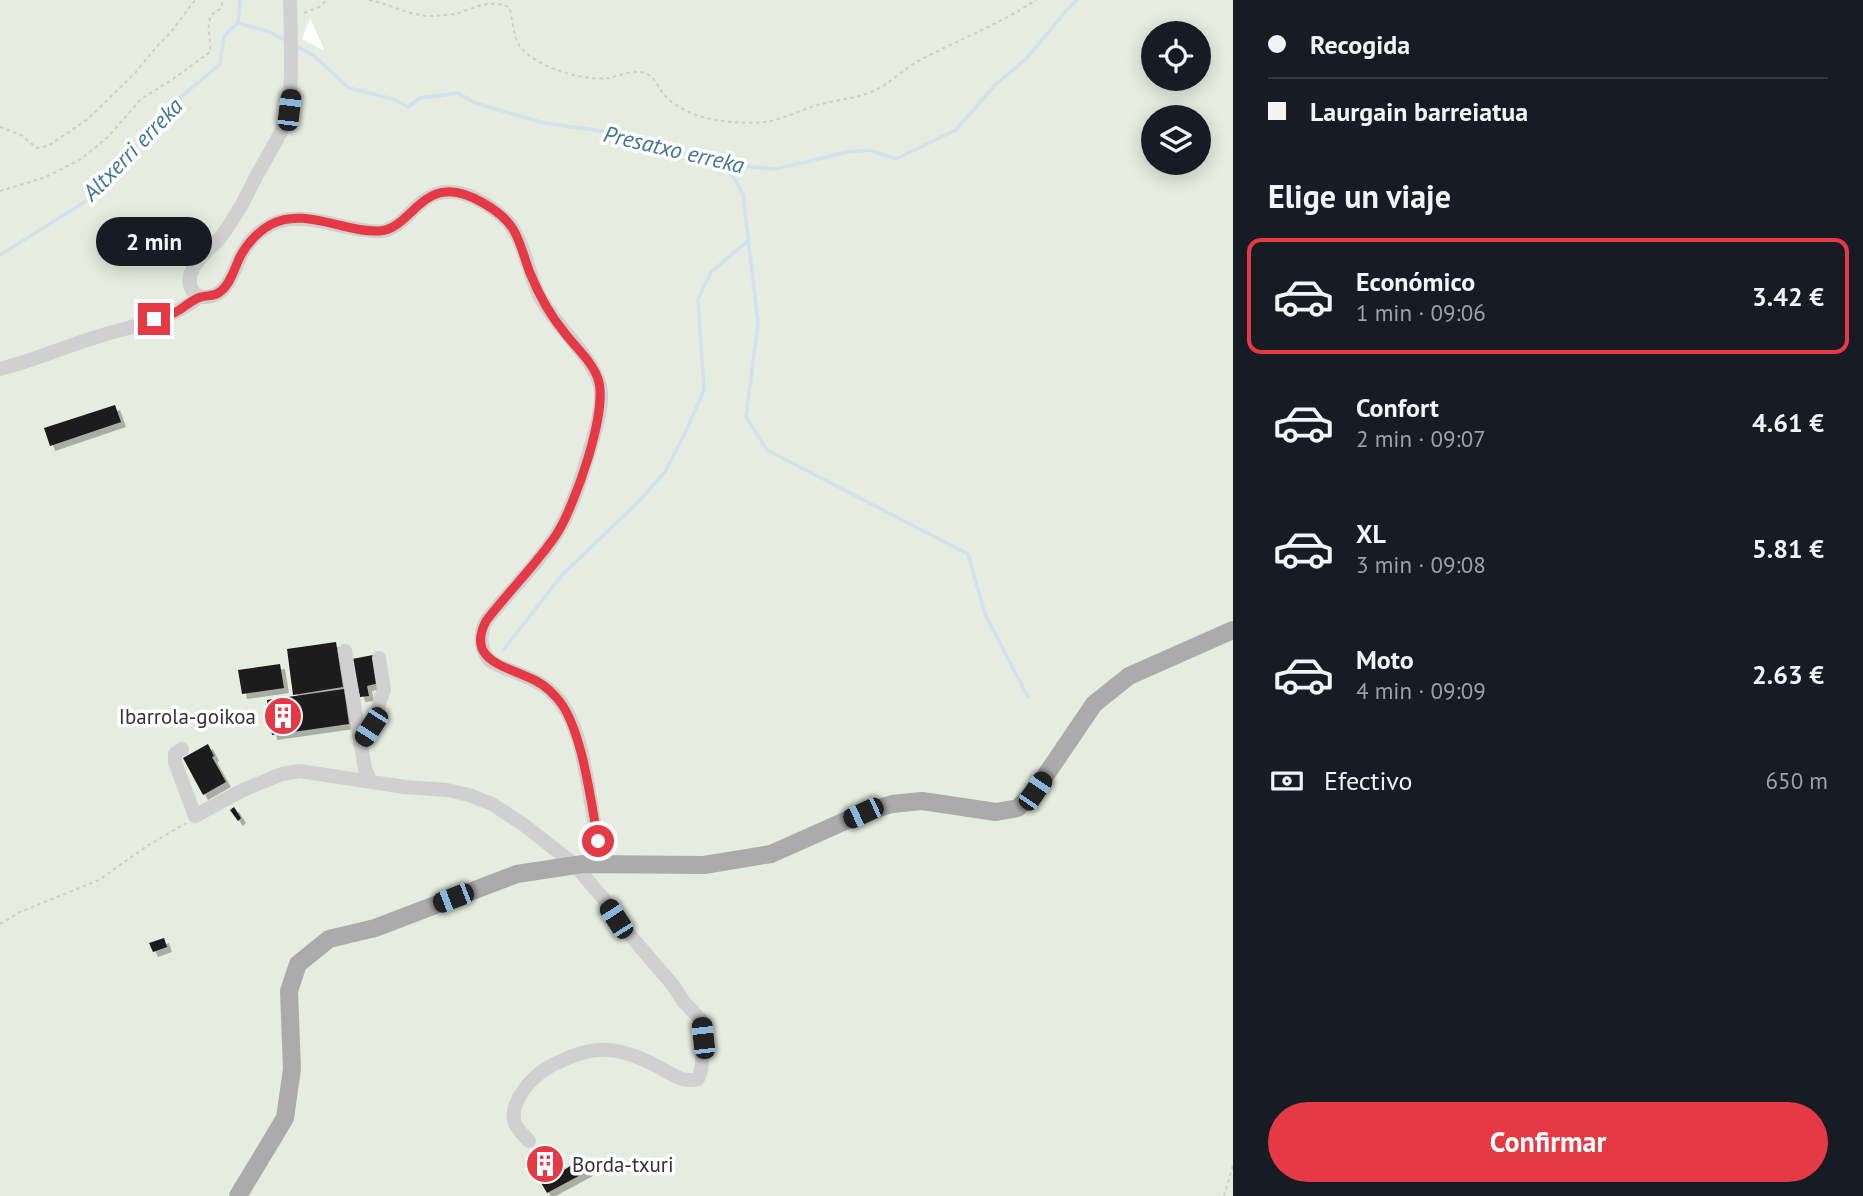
<!DOCTYPE html>
<html lang="es">
<meta charset="utf-8">
<style>
:root{--surface:#171b24;--page:#20242c;--text:#f1f3f6;--muted:#9ea1a6;--line:#363941;--accent:#e63946}
body{margin:0;font-family:"PT Sans",sans-serif;background:var(--page);color:var(--text);height:100vh;display:flex;flex-direction:column;font-size:26px;white-space:nowrap}
*{box-sizing:border-box;margin:0}
p{font-size:23px;color:var(--muted)}
.icon{flex:none;width:38px;height:38px;fill:none;stroke:currentColor;stroke-width:2;stroke-linecap:round;stroke-linejoin:round}
.map{position:relative;flex:1;overflow:hidden}
.side{display:flex;flex-direction:column;background:var(--surface);width:630px}
.side>*{flex:none}
.hud{display:grid;align-content:center;height:154px;padding:0 35px;background:var(--surface)}
.fabs{position:absolute;left:1141px;top:21px;display:grid;gap:14px}
.fabs a{display:grid;place-items:center;width:70px;height:70px;border-radius:50%;background:var(--surface);box-shadow:0 4px 18px #0003;font-size:35px}
.end{position:absolute;width:32px;height:32px;margin:-16px;border:9px solid #e63946;background:#fff;box-shadow:0 0 0 4px #fff}
.from{border-radius:50%}
.bubble{position:absolute;height:49px;border-radius:24px;background:var(--surface);box-shadow:0 4px 18px #0003;font-size:23px;font-weight:700;line-height:49px;text-align:center}
.car{position:absolute;width:21px;height:42px;margin:-21px -10px;border-radius:9px;box-shadow:0 0 5px 2px #0007;background:linear-gradient(#222 24%,#8ab4d8 0 40%,#222 0 76%,#8ab4d8 0 86%,#222 0)}
.hud b{display:flex;align-items:center;gap:24px;height:66px;font-size:26px}
.hud b+b{border-top:2px solid var(--line)}
.hud i{width:18px;height:18px;background:var(--text)}
ul{padding:0;list-style:none}
li{display:flex;align-items:center;gap:21px;height:116px;margin:0 14px 10px;padding:0 21px;border:4px solid transparent;border-radius:14px}
li div{flex:1}
li b{display:block;font-size:26px}
li em{font-style:normal;font-weight:700}
li.on{border-color:var(--accent)}
li>.icon{width:63px;height:63px;stroke-width:1.5}
h2{padding:0 35px;font-size:32px;line-height:84px}
.pay{display:flex;align-items:center;gap:18px;height:77px;padding:0 35px;font-size:26px}
.pay p{margin-inline-start:auto}
.button{display:flex;gap:14px;margin-top:auto;padding:14px 35px}
.button a{flex:1;height:80px;border-radius:42px;background:var(--accent);color:#fff;font-size:28px;font-weight:700;line-height:80px;text-align:center}
main{display:flex;flex:1;min-height:0}
.map>svg:first-child{display:block}
.green{fill:#e6ecdf;fill-rule:evenodd}
.lines{fill:none;stroke-linecap:round;stroke-linejoin:round}
.stream{stroke:#cfe2ee;stroke-width:3.5}
.building{fill:#1a1a1a;filter:url(#shadow)}
.path{stroke:#cdcdcd;stroke-width:2;stroke-dasharray:3.5 3.5;stroke-linecap:butt}
.minor{stroke:#d0d0d0;stroke-width:14}
.major{stroke:#ababab;stroke-width:18}
.route{stroke:#e63946;stroke-width:9}
.labels{text-anchor:middle;dominant-baseline:central;stroke-width:7;stroke-linejoin:round;paint-order:stroke}
.poi-label{font-size:21px;fill:#333;stroke:#fff;text-anchor:end}
.water-label{font-size:23px;font-style:italic;fill:#3f7597;stroke:#fff}
</style>
<main>
<div class="map">
<svg width="1233" height="1196" viewBox="0 0 1233 1196">
<defs>
<filter id="shadow"><feDropShadow dx="5" dy="5" stdDeviation="0" flood-color="#0004"/></filter>
</defs>
<rect width="100%" height="100%" fill="#fff"/>
<!-- green -->
<path class="green" d="M0,0H1233V1196H0ZM310,18L324,49L323,50L302,39ZM1153,33H1199V79H1153ZM1153,117H1199V163H1153Z"/>
<g class="lines">
<!-- stream -->
<path class="stream" d="M238,23L270,32L288,42
M238,23L240,0
M294,45L313,55L349,88L393,99L408,107L420,98L458,93L475,103L544,123L623,134L726,165L776,169L847,152L869,150L896,159L956,130L996,84L1026,59L1066,11L1077,0
M726,165L743,194L758,323L746,417L767,450L968,554L985,614L1028,697
M0,255L94,196L167,109L220,64L224,36L238,23
M504,649L562,575L637,503L665,472L686,431L704,390L698,299L711,272L748,241"/>
</g>
<!-- building -->
<path class="building" d="M115,405L121,422L50,446L44,428Z
M336,642L343,687L293,695L287,649Z
M373,655L379,683L367,686L369,696L360,697L352,659Z
M280,664L284,688L242,694L238,670Z
M344,689L349,724L272,735L267,700Z
M208,744L214,756L212,757L226,782L203,795L183,758Z
M234,807L241,818L238,821L230,810Z
M164,938L167,947L153,952L149,943Z
M549,1145L564,1170L581,1159L588,1171L547,1193L527,1159Z"/>
<g class="lines">
<!-- path -->
<path class="path" d="M369,0C391,4 411,17 434,16C443,15 454,15 462,12C481,5 489,0 509,7C513,19 513,34 518,43C530,66 584,82 609,78C619,76 635,69 645,73C654,76 657,85 662,92C670,104 689,113 702,117C721,122 752,125 771,121C788,117 805,108 822,104C840,99 861,98 878,89C894,80 906,67 922,59C960,39 1000,24 1036,0
M304,13L319,7L327,0
M0,127L21,135L37,148L48,146L88,119L136,72L158,45L171,32L195,0
M0,191L46,177L81,159L108,137L141,99L173,79L210,52C212,36 201,16 221,9L223,0
M0,924L20,912L99,880L147,846L186,823
M1224,1196L1233,1165"/>
<!-- minor -->
<path class="minor" d="M290,0C291,25 291,50 291,76C290,87 291,99 289,110C284,131 271,149 261,168C254,179 249,192 242,204C236,215 228,227 220,238C209,251 181,270 192,290C195,296 200,297 206,297C231,295 233,267 244,250C249,242 256,234 264,229C294,207 333,227 365,230C370,231 378,232 383,231C405,227 416,198 440,193C463,187 491,205 507,221C525,240 527,272 539,295C553,325 599,361 601,392C602,411 595,431 590,449C582,476 573,506 559,530C539,564 509,591 486,621C479,635 480,649 490,661C508,672 531,675 548,689C587,720 586,794 598,839C601,848 605,856 608,864
M0,369C32,361 62,348 93,338C126,327 173,320 199,297
M345,651L365,769L371,782
M360,744L377,715L380,700L384,690L379,658
M182,749L175,754V762L195,816L243,790L282,774L299,771L405,787L447,790L469,795L492,804L524,825L575,865L606,902L616,919L672,984L684,1002L701,1020C702,1035 705,1067 698,1079C681,1084 668,1071 653,1064C637,1056 615,1048 597,1050C584,1051 572,1056 561,1061C541,1069 524,1084 516,1104C509,1121 518,1130 529,1141"/>
<!-- major -->
<path class="major" d="M238,1196L285,1118L292,1069L289,991L298,964L329,939L375,928L517,874L583,864L704,865L771,854L863,813L892,804L922,801L996,812L1018,808L1035,791L1094,704L1129,676L1233,630"/>
</g>
<g class="lines">
<!-- route -->
<path class="route" d="M154,319C161,317 168,315 174,313C183,309 192,299 201,297C208,295 215,297 221,291C230,284 234,270 239,259C245,246 257,232 270,225C304,206 344,233 379,231C405,230 417,194 446,192C467,190 502,211 513,229C521,242 524,258 530,273C539,295 549,314 564,332C575,347 592,361 598,379C609,410 574,508 556,535C535,566 508,592 486,621C466,660 505,666 530,678C540,682 549,689 556,697C582,724 591,803 598,841"/>
</g>
<!-- icons -->
<defs>
<symbol id="building-disc" viewBox="-11 -11 22 22"><circle r="9.5" fill="#e63946" stroke="#fff"/><path d="M-4-6H4V6H1V3H-1V6H-4ZM-2.5-4.3h1.7v1.8h-1.7ZM.8-4.3h1.7v1.8H.8ZM-2.5-1h1.7V.8h-1.7ZM.8-1h1.7V.8H.8Z" fill="#fff"/></symbol>
</defs>
<g fill-rule="evenodd">
<use href="#building-disc" x="261" y="694" width="44" height="44"/>
<use href="#building-disc" x="523" y="1142" width="44" height="44"/>
</g>
<g class="labels">
<!-- poi labels -->
<g class="poi-label">
<text x="256" y="716">Ibarrola-goikoa</text>
<text x="572" y="1164" text-anchor="start">Borda-txuri</text>
</g>
<!-- water labels -->
<g class="water-label">
<text transform="translate(132 149) rotate(-46)">Altxerri erreka</text>
<text transform="translate(674 149) rotate(13)">Presatxo erreka</text>
</g>
</g>
</svg>
<div class="fabs">
<a><svg class="icon" aria-label="locate" viewBox="0 0 24 24"><circle cx="12" cy="12" r="6"/><path d="M12 2v4M12 18v4M2 12h4M18 12h4"/></svg></a>
<a><svg class="icon" aria-label="layers" viewBox="0 0 24 24"><path d="M12 4l9 5-9 5-9-5zM3 14l9 5 9-5"/></svg></a>
</div>
<i class="end from" style="left:598px;top:841px"></i>
<i class="end" style="left:154px;top:319px"></i>
<div class="bubble" style="left:96px;top:217px;width:116px">2 min</div>
<i class="car" style="left:289px;top:110px;rotate:7deg"></i>
<i class="car" style="left:371px;top:727px;rotate:213deg"></i>
<i class="car" style="left:1035px;top:791px;rotate:34deg"></i>
<i class="car" style="left:863px;top:813px;rotate:245deg"></i>
<i class="car" style="left:453px;top:898px;rotate:249deg"></i>
<i class="car" style="left:616px;top:919px;rotate:327deg"></i>
<i class="car" style="left:703px;top:1038px;rotate:354deg"></i>
</div>
<section class="side">
<div class="hud">
<b><i class="from"></i>Recogida</b>
<b><i></i>Laurgain barreiatua</b>
</div>
<h2>Elige un viaje</h2>
<ul>
<li class="on"><svg class="icon" aria-label="car" viewBox="0 0 24 24"><path d="M5 17H2v-5l4-1 3-4h7l3 4 3 1v5h-3M9 17h6M6 11h13"/><circle cx="7" cy="17" r="2"/><circle cx="17" cy="17" r="2"/></svg><div><b>Económico</b><p>1 min · 09:06</p></div><em>3.42 €</em></li>
<li><svg class="icon" aria-label="car" viewBox="0 0 24 24"><path d="M5 17H2v-5l4-1 3-4h7l3 4 3 1v5h-3M9 17h6M6 11h13"/><circle cx="7" cy="17" r="2"/><circle cx="17" cy="17" r="2"/></svg><div><b>Confort</b><p>2 min · 09:07</p></div><em>4.61 €</em></li>
<li><svg class="icon" aria-label="car" viewBox="0 0 24 24"><path d="M5 17H2v-5l4-1 3-4h7l3 4 3 1v5h-3M9 17h6M6 11h13"/><circle cx="7" cy="17" r="2"/><circle cx="17" cy="17" r="2"/></svg><div><b>XL</b><p>3 min · 09:08</p></div><em>5.81 €</em></li>
<li><svg class="icon" aria-label="car" viewBox="0 0 24 24"><path d="M5 17H2v-5l4-1 3-4h7l3 4 3 1v5h-3M9 17h6M6 11h13"/><circle cx="7" cy="17" r="2"/><circle cx="17" cy="17" r="2"/></svg><div><b>Moto</b><p>4 min · 09:09</p></div><em>2.63 €</em></li>
</ul>
<div class="pay"><svg class="icon" aria-label="cash" viewBox="0 0 24 24"><path d="M3 7h18v10H3z"/><circle cx="12" cy="12" r="2"/></svg>Efectivo<p>650 m</p></div>
<div class="button"><a>Confirmar</a></div>
</section>
</main>
